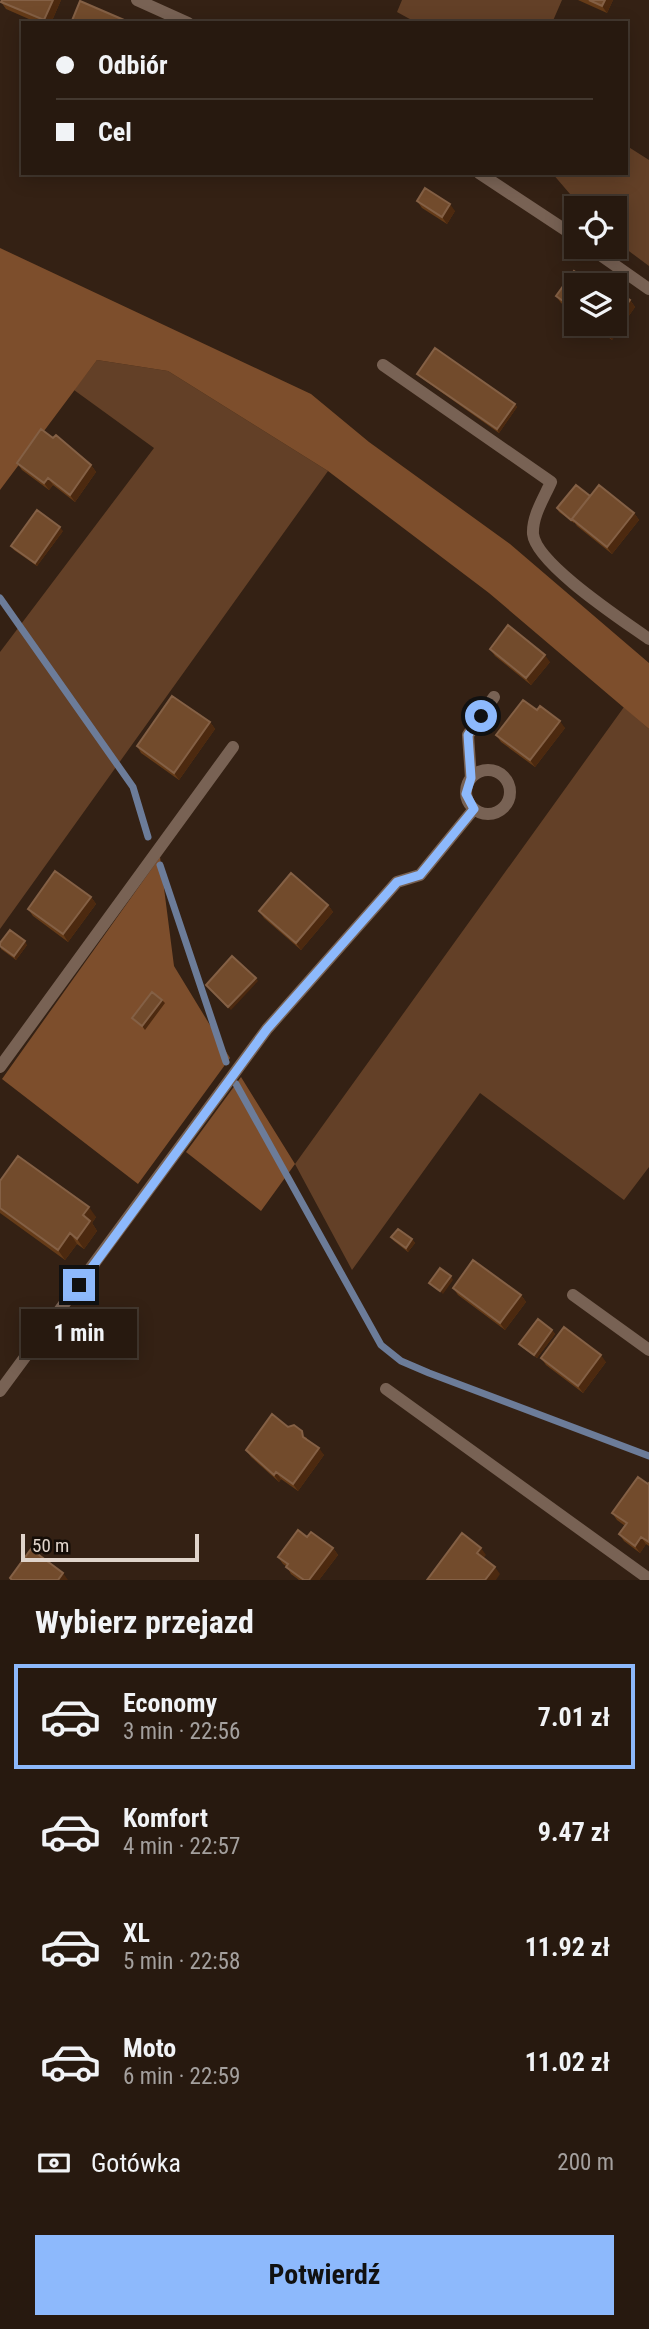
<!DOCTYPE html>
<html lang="pl">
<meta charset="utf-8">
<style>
:root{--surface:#27190f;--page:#2f2218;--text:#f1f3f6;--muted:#a4a09e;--line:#43382f;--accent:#8db9fc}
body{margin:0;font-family:"Roboto Condensed",sans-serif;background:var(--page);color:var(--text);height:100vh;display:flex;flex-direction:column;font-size:26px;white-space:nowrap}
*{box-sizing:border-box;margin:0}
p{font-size:23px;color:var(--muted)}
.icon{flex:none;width:38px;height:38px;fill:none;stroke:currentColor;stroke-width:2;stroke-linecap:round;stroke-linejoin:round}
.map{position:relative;height:1580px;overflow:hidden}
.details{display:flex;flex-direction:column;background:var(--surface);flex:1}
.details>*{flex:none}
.guide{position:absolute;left:21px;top:21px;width:607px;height:154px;border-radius:0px;box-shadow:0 4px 18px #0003,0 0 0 2px var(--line);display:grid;align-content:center;height:154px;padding:0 35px;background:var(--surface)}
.controls{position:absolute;left:564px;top:196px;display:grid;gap:14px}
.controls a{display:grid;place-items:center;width:63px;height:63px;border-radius:0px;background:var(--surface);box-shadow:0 4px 18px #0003,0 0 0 2px var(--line);font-size:35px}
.scale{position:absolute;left:21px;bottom:18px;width:178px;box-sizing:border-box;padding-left:7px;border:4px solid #e0d4cb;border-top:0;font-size:19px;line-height:24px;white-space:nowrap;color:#e0d4cb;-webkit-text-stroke:5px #150d07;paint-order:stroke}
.end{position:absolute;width:32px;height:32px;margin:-16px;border:9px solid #8db9fc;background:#111;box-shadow:0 0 0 4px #111}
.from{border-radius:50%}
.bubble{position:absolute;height:49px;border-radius:0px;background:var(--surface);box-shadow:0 4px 18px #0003,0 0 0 2px var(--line);font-size:23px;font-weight:700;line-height:49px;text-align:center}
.guide b{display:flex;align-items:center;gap:24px;height:66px;font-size:26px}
.guide b+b{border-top:2px solid var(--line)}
.guide i{width:18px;height:18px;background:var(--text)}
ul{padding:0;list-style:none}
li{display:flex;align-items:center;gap:21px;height:105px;margin:0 14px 10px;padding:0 21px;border:4px solid transparent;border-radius:0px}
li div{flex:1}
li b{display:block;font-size:26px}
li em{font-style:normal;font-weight:700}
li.on{border-color:var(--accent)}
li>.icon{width:63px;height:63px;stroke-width:1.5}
h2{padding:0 35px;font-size:32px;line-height:84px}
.pay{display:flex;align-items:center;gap:18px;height:77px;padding:0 35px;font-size:26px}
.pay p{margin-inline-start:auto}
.button{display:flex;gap:14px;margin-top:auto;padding:14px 35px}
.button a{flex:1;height:80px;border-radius:0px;background:var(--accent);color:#111;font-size:28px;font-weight:700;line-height:80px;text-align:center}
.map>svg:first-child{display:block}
.green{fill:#634027}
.forest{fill:#7d4e2c}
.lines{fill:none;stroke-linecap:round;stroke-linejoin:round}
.stream{stroke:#6c7c99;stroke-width:7}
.service{stroke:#786254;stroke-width:12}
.wall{fill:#653b18}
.shaded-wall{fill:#4c290f}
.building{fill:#724b2c;stroke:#846045;stroke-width:2}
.route{stroke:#8db9fc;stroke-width:9}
</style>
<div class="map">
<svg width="649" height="1580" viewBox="0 0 649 1580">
<rect width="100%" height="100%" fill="#342114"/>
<!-- green -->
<path class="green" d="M402,0H562L552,23H417L397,12Z
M627,146L649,160V266L614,240V208H582L552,173H626Z
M97,360L168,371L328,471L0,929V652L154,448L74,390Z
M624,707L649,729V1167L624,1200L480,1093L352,1270L295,1164Z"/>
<!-- forest -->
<path class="forest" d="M0,248L311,394L369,442L510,544L649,663V729L489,593L328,471L168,371L97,360L0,490Z
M160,857L174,966L230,1058L138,1184L2,1079Z
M241,1077L295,1164L261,1211L186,1152Z"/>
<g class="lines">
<!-- stream -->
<path class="stream" d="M0,598L133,787L148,837
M160,865L226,1062
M236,1084L381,1345L401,1361L429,1373L649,1456"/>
<!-- service -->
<path class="service" d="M137,0L188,23
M479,173L576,237
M589,247L649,289
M383,365L551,482C544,498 532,516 533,534C536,564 624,621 649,639
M466 792a22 22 0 1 1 44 0a22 22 0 1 1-44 0Z
M471,778L468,735L494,697
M0,1067L233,747
M573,1295L649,1350
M386,1389L649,1579
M0,1391L267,1029L397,882L420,875L474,809"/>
</g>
<!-- wall -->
<path class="wall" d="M2,0H61L51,23H38L6,9L1,2Z
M578,0H613L607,13Z
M417,201L455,211L447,224L422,208Z
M574,271L590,282L595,275L610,285H576V314L561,303L556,296Z
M630,300L635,307L612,340L590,324H614Z
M417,374L515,404L517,407L499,433L420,377Z
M17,463L91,465L96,472L75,502L53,485L49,490L22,470Z
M590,497L634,513L639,520L612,554L577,526L574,522V523L559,512L557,508Z
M63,531L37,566L14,550L11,546Z
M490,649L550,662L531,685L495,656Z
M537,710L565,728L535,767L501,742L496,735Z
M210,722L215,729L179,780L141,753L137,746Z
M91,897L96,904L68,942L33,916L28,909Z
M328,905L333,912L301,950L264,918L259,911Z
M0,943L27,945L16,960L1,949Z
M0,1181L96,1217L92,1223L97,1231L84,1249L77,1244L65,1260L0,1213Z
M391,1237L412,1239L415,1243L408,1252L394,1241Z
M453,1288L521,1295L526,1302L505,1330L458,1295Z
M552,1330L555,1334L537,1358L522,1347L519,1344Z
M541,1358L606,1362L583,1393L546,1365Z
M288,1427L307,1438V1440L324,1455L298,1491L281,1479L279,1482L251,1457L246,1450Z
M649,1483V1546L646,1544L640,1553L624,1541L619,1534L625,1526L617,1520L612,1513Z
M333,1548L338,1555L319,1580H299L291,1574L287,1567L283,1564L278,1557Z"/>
<!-- shaded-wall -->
<path class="shaded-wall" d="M53,0H61L51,23H46L44,20Z
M605,0H613L607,13L602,6Z
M450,204L455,211L447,224L442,217Z
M630,300L635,307L612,340L607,333L613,324H614V322Z
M515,404L517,407L499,433L497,429Z
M91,465L96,472L75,502L70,495Z
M48,478L53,485L49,490L44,483Z
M634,513L639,520L612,554L607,547Z
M60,527L63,531L37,566L35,563Z
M545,655L550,662L531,685L526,678Z
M560,721L565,728L535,767L530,760Z
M210,722L215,729L179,780L174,773Z
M91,897L96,904L68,942L63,934Z
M328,905L333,912L301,950L296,943Z
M25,941L27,945L16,960L14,956Z
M256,978L258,981L231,1010L228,1007Z
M162,1000L165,1003L145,1030L142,1026Z
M89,1207L96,1217L92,1223L97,1231L84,1249L77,1239L83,1215Z
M70,1233L77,1244L65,1260L58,1250Z
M412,1239L415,1243L408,1252L406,1248Z
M451,1276L453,1280L443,1294L440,1291Z
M521,1295L526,1302L505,1330L500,1323Z
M552,1330L555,1334L537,1358L534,1355Z
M601,1355L606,1362L583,1393L578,1386Z
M319,1448L324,1455L298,1491L293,1484Z
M276,1472L281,1479L279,1482L274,1475Z
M641,1537L646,1544L640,1553L635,1546Z
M333,1548L338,1555L319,1580H309Z
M481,1548L486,1555L482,1560L477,1553Z
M495,1567L500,1574L496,1580H485Z
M63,1573L68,1580H58Z"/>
<!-- building -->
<path class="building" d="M2,0H53L44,20L1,2Z
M589,0H605L602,6Z
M80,1L131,23H71Z
M425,188L450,204L442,217L417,201Z
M574,271L590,282L595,275L610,285H576V310L556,296Z
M614,289L630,300L614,322Z
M595,324H613L607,333Z
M435,348L515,404L497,429L417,374Z
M41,429L53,438L56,435L91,465L70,495L48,478L44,483L17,463Z
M576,485L590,496L571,520L557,508Z
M599,485L634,513L607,547L572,519Z
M37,510L60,527L35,563L11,546Z
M508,625L545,655L526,678L490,649Z
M172,696L210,722L174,773L137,746Z
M523,700L537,710L540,706L560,721L530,760L496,735Z
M55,871L91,897L63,934L28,909Z
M291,873L328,905L296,943L259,911Z
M10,930L25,941L14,956L0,946V943Z
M232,956L256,978L228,1007L206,985Z
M152,992L162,1000L142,1026L132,1018Z
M18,1156L89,1207L83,1215L90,1221L77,1239L70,1233L58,1250L0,1208V1181Z
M398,1229L412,1239L406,1248L391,1237Z
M473,1260L521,1295L500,1323L453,1288Z
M440,1268L451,1276L440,1291L429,1283Z
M538,1319L552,1330L534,1355L519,1344Z
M564,1327L601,1355L578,1386L541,1358Z
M272,1414L288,1427L294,1425L302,1431L303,1437L319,1448L293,1484L276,1472L274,1475L246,1450Z
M638,1477L648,1484L649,1483V1542L641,1537L635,1546L619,1534L627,1523L612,1513Z
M298,1530L307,1537L311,1532L333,1548L309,1580H304L286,1567L288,1564L278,1557Z
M462,1533L481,1548L477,1553L495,1567L485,1580H427Z
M31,1549L63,1573L58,1580H12L10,1578Z"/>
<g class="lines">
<!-- route -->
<path class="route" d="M79,1285L267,1029L397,882L420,875L474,809L466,794L471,778L468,735L481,716"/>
</g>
</svg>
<div class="controls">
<a><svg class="icon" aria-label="locate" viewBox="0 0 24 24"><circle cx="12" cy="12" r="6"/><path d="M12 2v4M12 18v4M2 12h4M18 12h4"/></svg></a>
<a><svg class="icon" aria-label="layers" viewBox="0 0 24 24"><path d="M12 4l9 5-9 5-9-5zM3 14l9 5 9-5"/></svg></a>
</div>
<div class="scale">50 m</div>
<i class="end from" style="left:481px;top:716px"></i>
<i class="end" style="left:79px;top:1285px"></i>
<div class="bubble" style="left:21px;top:1309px;width:116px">1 min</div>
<div class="guide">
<b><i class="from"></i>Odbiór</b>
<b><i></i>Cel</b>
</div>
</div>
<section class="details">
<h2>Wybierz przejazd</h2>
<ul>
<li class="on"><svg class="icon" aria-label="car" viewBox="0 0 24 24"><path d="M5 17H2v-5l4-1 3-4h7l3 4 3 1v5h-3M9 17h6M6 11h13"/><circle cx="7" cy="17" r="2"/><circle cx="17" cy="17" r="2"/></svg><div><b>Economy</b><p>3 min · 22:56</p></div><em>7.01 zł</em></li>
<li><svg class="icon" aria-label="car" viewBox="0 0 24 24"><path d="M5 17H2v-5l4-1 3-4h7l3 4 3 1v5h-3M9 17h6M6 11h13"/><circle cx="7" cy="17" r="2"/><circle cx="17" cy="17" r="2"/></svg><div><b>Komfort</b><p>4 min · 22:57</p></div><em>9.47 zł</em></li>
<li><svg class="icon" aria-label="car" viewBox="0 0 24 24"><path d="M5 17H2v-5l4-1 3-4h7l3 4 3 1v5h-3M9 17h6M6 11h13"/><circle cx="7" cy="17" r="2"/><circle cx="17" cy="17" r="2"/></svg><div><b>XL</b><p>5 min · 22:58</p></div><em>11.92 zł</em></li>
<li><svg class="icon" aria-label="car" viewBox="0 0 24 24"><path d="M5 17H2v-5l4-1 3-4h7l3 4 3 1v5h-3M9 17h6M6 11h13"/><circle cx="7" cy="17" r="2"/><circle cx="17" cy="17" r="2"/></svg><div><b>Moto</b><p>6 min · 22:59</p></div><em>11.02 zł</em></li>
</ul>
<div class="pay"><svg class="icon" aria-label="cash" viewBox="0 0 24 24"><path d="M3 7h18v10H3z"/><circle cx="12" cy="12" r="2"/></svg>Gotówka<p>200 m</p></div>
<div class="button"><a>Potwierdź</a></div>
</section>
